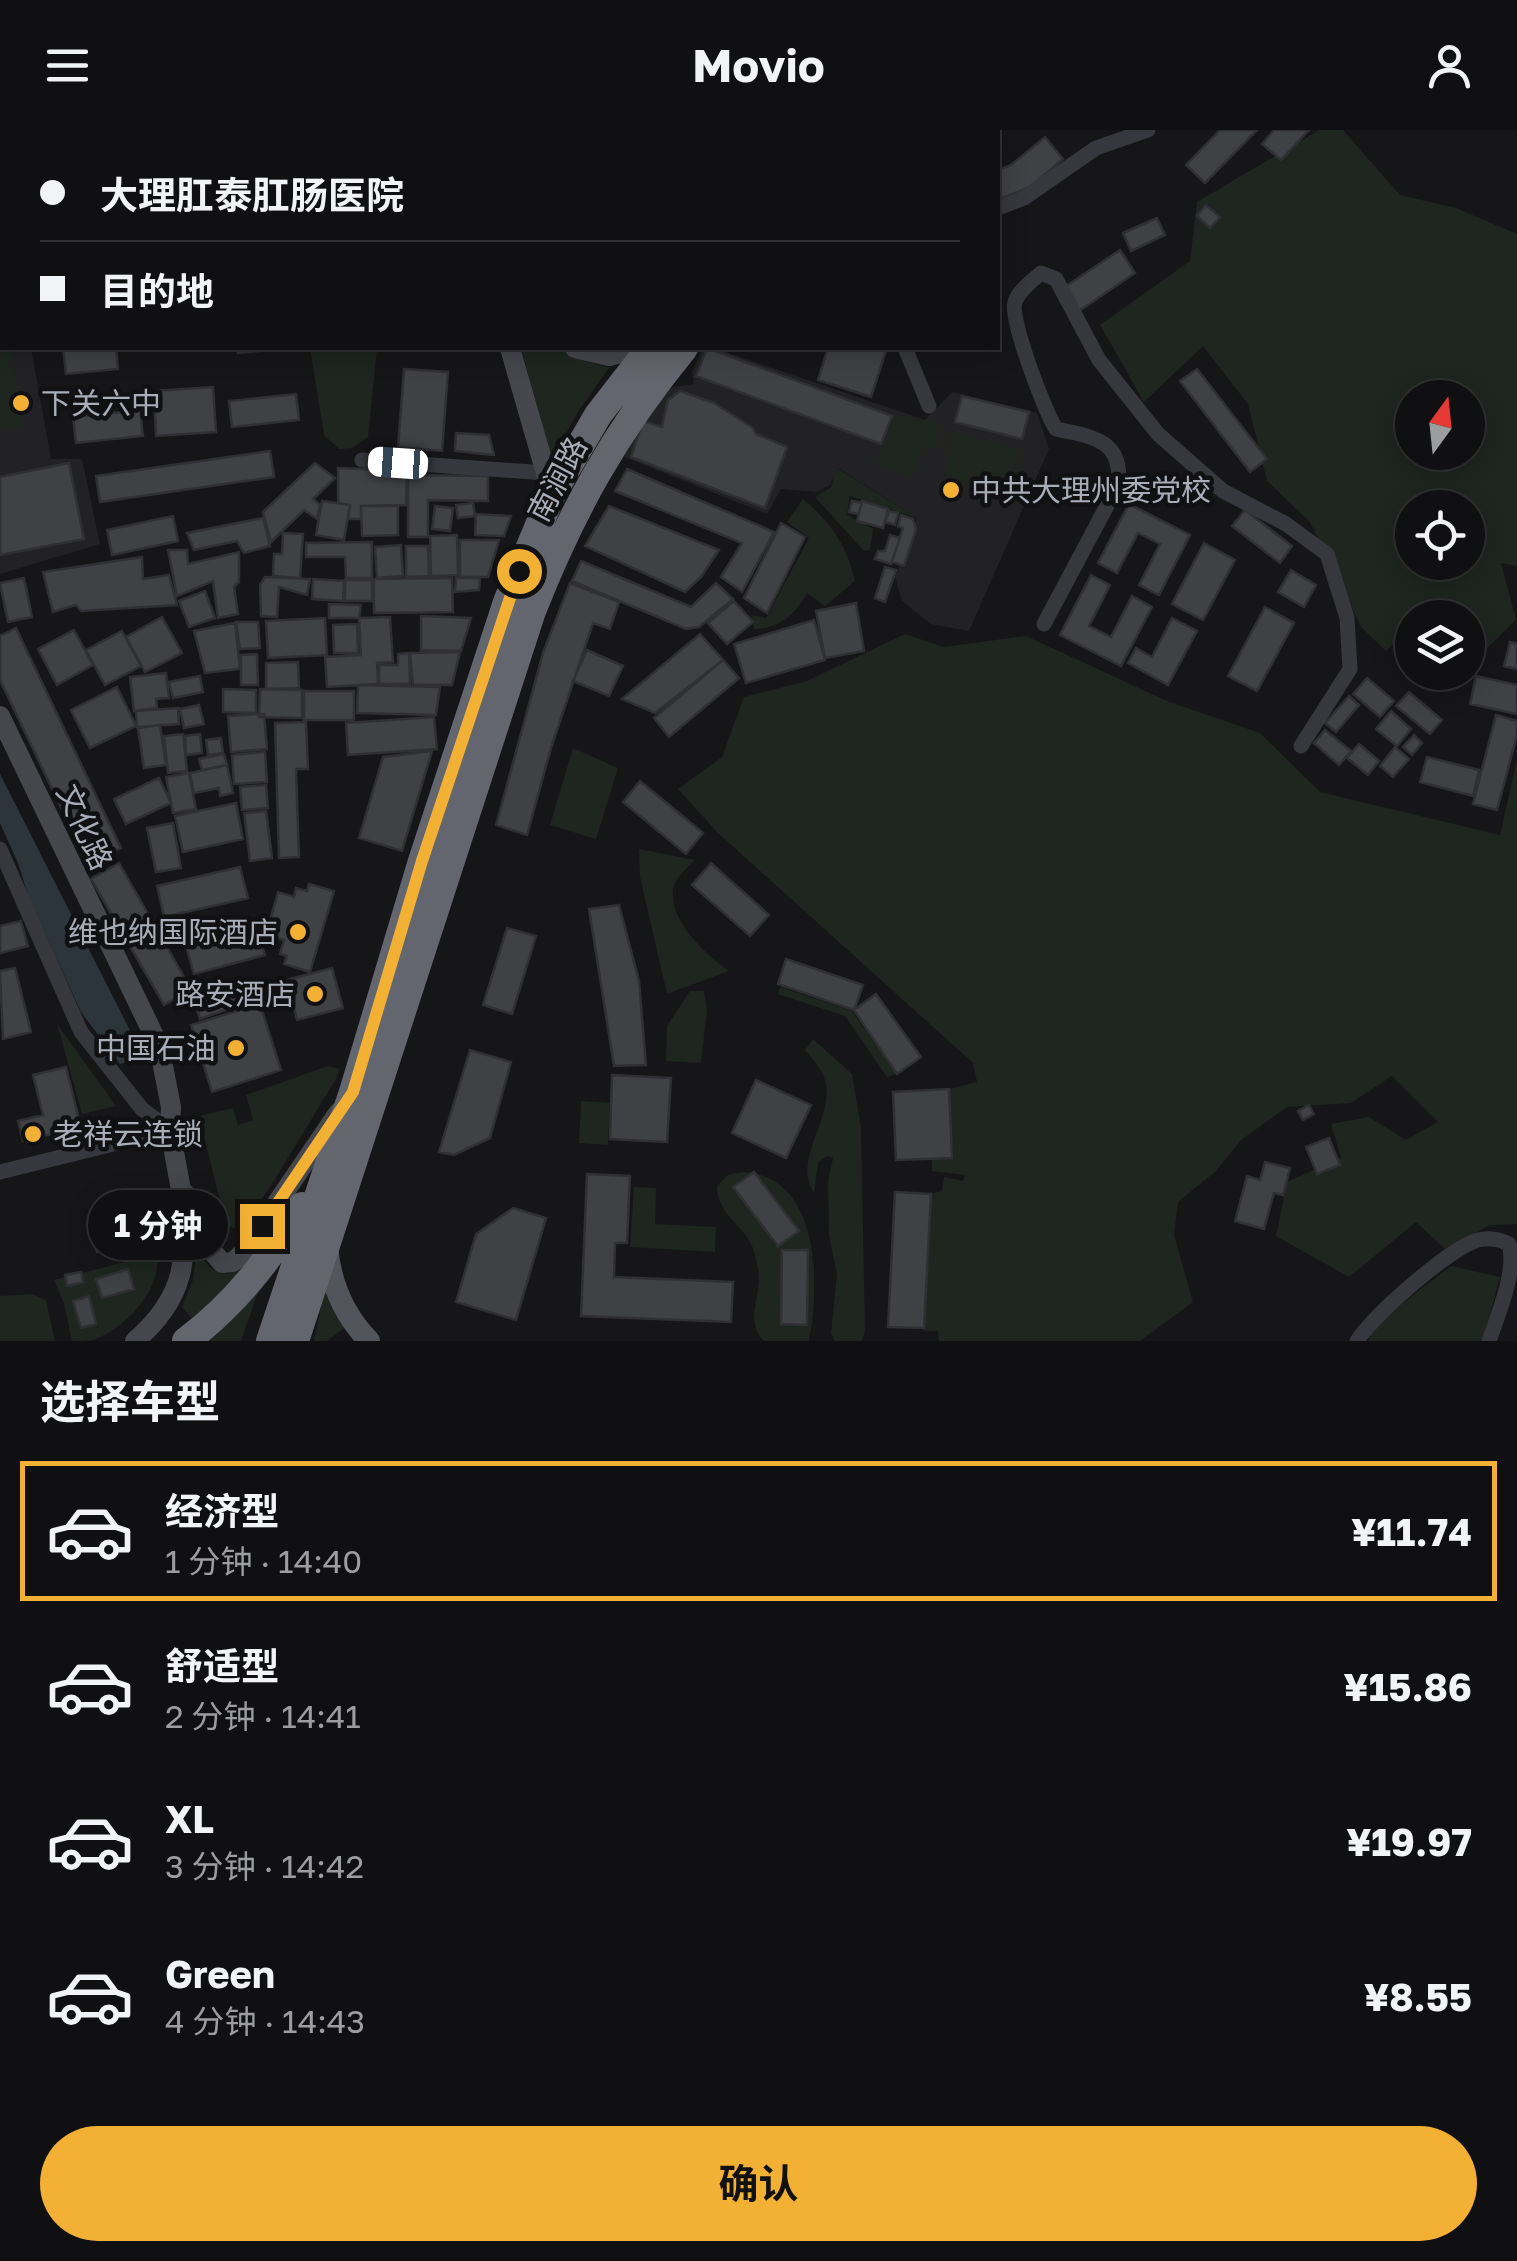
<!DOCTYPE html>
<html lang="zh">
<meta charset="utf-8">
<style>
:root{--surface:#101012;--page:#1e1e20;--text:#f1f3f6;--muted:#9c9d9f;--line:#303032;--accent:#f2b134}
body{margin:0;font-family:"Golos Text","Noto Sans SC",sans-serif;background:var(--page);color:var(--text);height:100vh;display:flex;flex-direction:column;font-size:38px;white-space:nowrap}
*{box-sizing:border-box;margin:0}
p{font-size:32px;color:var(--muted)}
.icon{flex:none;width:55px;height:55px;fill:none;stroke:currentColor;stroke-width:2;stroke-linecap:round;stroke-linejoin:round}
.map{position:relative;height:1211px;overflow:hidden}
.panel{display:flex;flex-direction:column;background:var(--surface);flex:1}
.panel>*{flex:none}
.banner{position:absolute;left:0px;top:0px;width:1000px;height:220px;box-shadow:0 5px 25px #0003,0 0 0 2px var(--line);display:grid;align-content:center;height:220px;padding:0 40px;background:var(--surface)}
.needle{width:65px;rotate:15deg}
.controls{position:absolute;left:1395px;top:250px;display:grid;gap:20px}
.controls a{display:grid;place-items:center;width:90px;height:90px;border-radius:50%;background:var(--surface);box-shadow:0 5px 25px #0003,0 0 0 2px var(--line);font-size:50px}
.end{position:absolute;width:45px;height:45px;margin:-22px;border:12px solid #f2b134;background:#111;box-shadow:0 0 0 5px #111}
.from{border-radius:50%}
.bubble{position:absolute;height:70px;border-radius:35px;background:var(--surface);box-shadow:0 5px 25px #0003,0 0 0 2px var(--line);font-size:32px;font-weight:700;line-height:70px;text-align:center}
.car{position:absolute;width:30px;height:60px;margin:-30px -15px;border-radius:12px;box-shadow:0 0 8px 2px #0007;background:linear-gradient(#fff 24%,#345 0 40%,#fff 0 76%,#345 0 86%,#fff 0)}
.banner b{display:flex;align-items:center;gap:35px;height:95px;font-size:38px}
.banner b+b{border-top:2px solid var(--line)}
.banner i{width:25px;height:25px;background:var(--text)}
ul{padding:0;list-style:none}
li{display:flex;align-items:center;gap:30px;height:140px;margin:0 20px 15px;padding:0 20px;border:5px solid transparent;border-radius:0px}
li div{flex:1}
li b{display:block;font-size:38px}
li em{font-style:normal;font-weight:700}
li.current{border-color:var(--accent)}
li>.icon{width:90px;height:90px;stroke-width:1.5}
h2{padding:0 40px;font-size:45px;line-height:120px}
.button{display:flex;gap:20px;margin-top:auto;padding:20px 40px}
.button a{flex:1;height:115px;border-radius:60px;background:var(--accent);color:#111;font-size:40px;font-weight:700;line-height:115px;text-align:center}
header{display:flex;justify-content:space-between;align-items:center;height:130px;padding:0 40px;background:var(--surface);font-size:45px;font-weight:700}
.map>svg:first-child{display:block}
.built{fill:#222225}
.green{fill:#1e261f;fill-rule:evenodd}
.water{fill:#2c353c}
.building{fill:#404145;stroke:#303034;stroke-width:2.5}
.lines{fill:none;stroke-linecap:round;stroke-linejoin:round}
.street{stroke:#37383d;stroke-width:15}
.secondary{stroke:#45474d;stroke-width:20}
.primary{stroke:#53555c;stroke-width:22}
.highway{stroke:#63666e;stroke-width:28}
.route{stroke:#f2b134;stroke-width:12}
.poi-dot{fill:#f2b134;stroke:#111113;stroke-width:4}
.labels{text-anchor:middle;dominant-baseline:central;stroke-width:9;stroke-linejoin:round;paint-order:stroke}
.poi-label{font-size:30px;fill:#a8adb8;stroke:#111113;text-anchor:start}
.street-label{font-size:30px;fill:#a8adb8;stroke:#111113}
</style>
<header><svg class="icon" aria-label="menu" viewBox="0 0 24 24"><path d="M4 6h16M4 12h16M4 18h16"/></svg>Movio<svg class="icon" aria-label="person" viewBox="0 0 24 24"><circle cx="12" cy="8" r="4"/><path d="M4 21q1-7 8-7t8 7"/></svg></header>
<div class="map">
<svg width="1517" height="1211" viewBox="0 0 1517 1211">
<rect width="100%" height="100%" fill="#161618"/>
<!-- built -->
<path class="built" d="M0,107H2V218H31L51,329H82L100,414L0,444Z
M702,218H714L925,290L952,262L1037,283L1049,319L969,501L931,494L902,471L895,447L917,388L838,338L830,355L817,362L781,359L767,384L624,327L639,286L672,257L694,254L692,243Z"/>
<!-- green -->
<path class="green" d="M1319,0H1343L1400,65L1456,78L1517,104V436L1501,433L1516,490L1476,529L1468,521V488L1429,487L1425,484L1412,488V496L1386,521L1361,497L1310,392L1267,351L1248,274L1203,216L1144,272L1100,195L1190,131L1197,72ZM1412,268H1468V322H1412ZM1412,378H1468V432H1412Z
M0,174L2,218H10L25,296L0,300Z
M310,218H377L368,307L352,318L339,319L324,305Z
M521,218H561L586,231L609,238L577,283L552,330Z
M895,284L923,291L933,288L942,301L940,317L923,320L912,348L875,334Z
M952,301L1021,320L1001,363L945,351Z
M837,338L917,388L850,366L847,385L873,399L870,420L864,421L815,367L831,357Z
M803,369C831,393 847,415 855,451L825,476L807,463C797,483 779,499 754,499L752,485L766,488L809,408L787,392Z
M905,504L943,517L1026,506L1167,571L1260,603L1320,662L1500,705L1517,630V1094L1490,1095L1445,1119L1416,1092L1349,1147L1276,1106L1287,1052L1341,1028L1331,994L1369,987L1406,1010L1438,992L1392,946L1351,973L1287,977L1241,1010L1216,1041L1178,1072L1174,1105L1193,1172L1140,1211H939L938,1201H924L931,1064L942,1061L944,1047L963,1051L965,1045L932,1041V1029L952,1027L949,959L977,952L973,933L718,703L678,659L722,627L744,567L807,551Z
M573,618L618,638L596,709L550,695Z
M639,719L695,730C686,739 673,749 673,763C671,793 707,825 729,841L667,864L640,747Z
M780,857L852,881L896,944L887,947L845,886L778,864Z
M690,861H704L707,880L701,933L666,931L667,896Z
M57,894L116,976L82,984Z
M813,909L852,944L861,998L865,1201L862,1211H835L831,1203L837,1144L829,1106L828,1051L833,1028L827,1026L818,1032L814,1063C789,1025 845,979 820,939C816,932 810,926 805,920Z
M328,936L339,939L336,949L272,1054L240,1100L226,1095L199,986L233,978L238,995L253,990L246,965Z
M581,971L610,973L608,1015L579,1013Z
M742,1042C821,1045 820,1155 809,1211H764C746,1193 758,1172 759,1150C759,1142 757,1133 755,1125C750,1098 717,1087 717,1056L728,1045Z
M634,1057L656,1058L655,1094L716,1097L715,1122L630,1117Z
M197,1117C206,1138 218,1150 241,1140L195,1192L182,1177L193,1150Z
M156,1119C166,1155 128,1196 96,1209C90,1211 80,1211 72,1211L64,1173L54,1150L137,1129Z
M1451,1136L1500,1147L1483,1211H1368L1377,1193Z
M325,1158L345,1198L327,1211H314Z
M259,1159L241,1211H210L205,1206Z
M32,1164L46,1170L55,1211H0V1166Z"/>
<!-- water -->
<path class="water" d="M0,644L144,928L120,934L81,882L28,765L18,733L0,693Z"/>
<!-- building -->
<path class="building" d="M1220,0H1257L1205,53L1186,35Z
M1274,0H1309L1281,30L1262,14Z
M1045,7L1063,29L1030,57L998,70V40L1011,35Z
M1206,75L1220,87L1210,98L1197,86Z
M1157,88L1165,105L1131,121L1123,103Z
M1120,120L1135,143L1079,181L1063,158Z
M63,218H116L118,239L66,244Z
M238,218H291L238,223Z
M707,218L892,286L881,314L696,246Z
M828,218H887L871,267L818,250Z
M404,239L448,242L442,321L398,317Z
M1197,239L1267,329L1250,342L1180,251Z
M213,257L216,302L156,306L154,261Z
M680,261L714,273L753,298L756,304L787,317L765,378L631,327L643,291L662,297L668,270Z
M296,264L299,290L232,297L229,271Z
M962,266L1029,282L1022,309L955,292Z
M140,280L143,306L76,313L73,287Z
M456,303L489,305L494,325L455,321Z
M270,321L274,347L100,372L96,346Z
M69,333L84,409L0,425V347Z
M315,333L335,348L313,369L320,375L317,389L304,380L271,412L263,382Z
M338,338L407,341L406,375L361,376V389H348L350,375L338,373Z
M627,339L774,402L742,462L721,447L742,413L615,361Z
M408,345L488,346V371L428,370V407H408Z
M322,371L350,375L344,410L316,405Z
M852,371L862,373L858,384L849,382Z
M862,371L888,379L883,398L857,391Z
M473,373L475,386L458,388L456,375Z
M1129,374L1190,405L1159,465L1139,455L1160,414L1138,403L1117,443L1098,433Z
M361,376H398V405L362,406Z
M435,376L453,378L450,401L432,399Z
M609,376L719,420L701,447L685,462L585,416Z
M1245,380L1292,416L1280,433L1232,396Z
M889,381L898,383L895,395L885,392Z
M476,384L511,386L504,406L475,405Z
M901,385L913,389L916,399L904,436L892,432L903,398L898,396Z
M173,386L178,411L112,425L107,400Z
M263,388L270,416L244,423L237,411L194,420L187,403Z
M781,393L805,407L767,483L744,468Z
M283,403L303,404L300,448L273,446L274,424H282Z
M457,405L458,445L431,446L430,406Z
M890,405L900,408L891,434L875,429L878,421H885Z
M460,410H499L488,447H460Z
M372,412V448H346L345,427H306V413Z
M1204,413L1235,430L1203,490L1172,474Z
M401,415L403,446L377,448L375,417Z
M406,416H428L429,446L406,447Z
M168,420H187L188,434L239,422V452L234,457L238,484L218,488L213,451L177,466Z
M142,427L143,449L169,445L177,475L81,481L76,475L53,482L43,442Z
M581,431L691,477L716,453L733,469L699,497L686,499L572,451Z
M885,437L896,440L885,472L875,468Z
M1291,440L1316,455L1304,477L1278,462Z
M1091,445L1110,455L1089,496L1111,507L1132,466L1152,477L1121,536L1060,505Z
M265,447L310,449L307,465L279,457L277,487L261,486L260,455Z
M24,448L32,487L8,492L0,453Z
M452,448L453,482L374,483V449Z
M456,448H480L479,460L455,462Z
M313,449L344,451L343,471L312,469Z
M345,450H372V471H345Z
M570,453L619,472L610,499L593,493L551,618L527,705L496,695L543,523Z
M205,461L215,488L189,497L179,471Z
M734,471L753,492L727,514L708,493Z
M856,473L864,521L825,528L816,481Z
M329,474L361,475L359,488H329Z
M1265,477L1294,493L1257,561L1228,546Z
M421,486L471,488L461,521L421,520Z
M162,487L182,523L145,542L126,507Z
M390,487L393,532L377,533L378,554L327,557L325,527L361,525L359,488Z
M325,488L327,525L268,528L266,491Z
M1172,488L1197,501L1168,555L1128,533L1136,518L1152,527Z
M814,490L825,530L746,553L734,514Z
M236,492H258L260,518L240,519Z
M235,493L240,539L205,543L194,501Z
M357,494L358,523H334L333,495Z
M16,498L121,718L88,734L0,550V506Z
M74,500L93,535L57,555L38,519Z
M122,501L141,536L105,555L86,520Z
M700,504L723,530L655,583L622,569Z
M1510,512L1517,514V539L1504,536Z
M587,520L623,536L609,566L573,551Z
M460,522L452,555H413L410,523Z
M409,523L410,554H379V535H398V524Z
M257,524L258,555H241V525Z
M723,530L739,548L669,607L654,588Z
M298,532L299,558L266,559V533Z
M166,543L169,568L156,569L157,578L134,581L130,547Z
M200,546L203,562L173,568L169,552Z
M1476,546L1517,555V584L1470,574Z
M1367,548L1394,571L1380,587L1353,564Z
M358,555L440,557L436,585L357,583Z
M117,557L136,596L90,618L71,580Z
M223,559L256,560V583L223,582Z
M260,559L302,560V588L259,587Z
M304,561H354V590H304Z
M1409,562L1442,590L1430,604L1396,576Z
M1349,566L1359,575L1336,602L1325,593Z
M199,575L204,594L184,598L180,579Z
M178,578L179,594L137,597L136,581Z
M1391,581L1411,599L1397,616L1376,599Z
M259,584H264L267,619L231,622L228,586Z
M1496,585L1517,591V605L1497,680L1473,674Z
M434,587L437,619L348,625L346,593Z
M306,592L308,639H296L299,727L279,728L275,593Z
M160,595L166,635L144,638L138,598Z
M1325,600L1351,621L1339,635L1314,613Z
M183,604L187,641L168,643L164,606Z
M200,604L202,623L186,625L185,606Z
M1414,605L1422,613L1412,625L1403,617Z
M221,608L223,623L208,625L206,610Z
M1359,614L1379,631L1368,645L1347,628Z
M1395,617L1409,629L1393,647L1380,636Z
M432,621L402,721L359,708L383,627Z
M265,622L267,652L234,654L232,625Z
M224,624L227,635L202,640L199,629Z
M1427,627L1479,640L1473,666L1420,652Z
M227,635L233,663L220,666L219,658L194,663L190,643Z
M189,643L196,679L173,683L166,647Z
M159,648L171,673L126,694L114,669Z
M640,651L703,703L686,724L623,672Z
M266,655L268,678L242,680L240,657Z
M236,673L243,709L183,722L175,686Z
M266,681L272,728L250,731L244,683Z
M173,693L181,738L156,742L147,698Z
M119,733L191,859L164,875L91,749Z
M711,733L769,785L750,806L692,755Z
M240,737L248,768L164,787L157,756Z
M309,754L334,761L310,842L284,834L287,826L280,824L284,810L273,807L276,796L269,794L278,762L294,767L296,758L307,761Z
M619,775L639,851L646,935L614,936L589,779Z
M21,791L28,816L0,823V796Z
M257,797L265,825L194,844L186,816Z
M507,798L536,806L512,884L483,875Z
M786,829L863,855L854,880L778,854Z
M15,838L31,902L3,909L0,841Z
M332,838L343,878L297,890L287,850Z
M243,853L250,871L200,889L194,870Z
M876,864L921,927L897,944L854,880Z
M260,874L281,940L212,962L191,895Z
M470,920L511,932L490,1008L454,1025L439,1022Z
M66,937L81,997L23,1011L18,991L43,985L33,945Z
M612,945L671,948L667,1012L610,1009Z
M756,950L811,975L786,1028L732,1003Z
M949,959L952,1028L896,1030L893,962Z
M1309,975L1314,984L1303,990L1298,981Z
M1329,1008L1340,1035L1317,1044L1306,1017Z
M1265,1032L1290,1038L1283,1065L1274,1063L1264,1099L1235,1091L1247,1046L1260,1050Z
M754,1042L799,1101L778,1116L733,1057Z
M587,1044L630,1046L627,1113H615L614,1147L733,1152L731,1192L581,1186Z
M895,1062L931,1064L924,1198L888,1197Z
M513,1078L546,1088L516,1190L456,1172L476,1104Z
M132,1095L137,1112L97,1122L92,1105Z
M782,1120H808L807,1195L781,1194Z
M128,1139L134,1159L102,1168L96,1149Z
M81,1142L83,1152L67,1156L65,1145Z
M89,1166L96,1194L81,1198L73,1171Z"/>
<g class="lines">
<!-- street -->
<path class="street" d="M998,78L1024,68L1096,18L1148,0
M905,218L929,276
M362,330L546,343
M1044,494L1118,355C1124,310 1091,306 1056,299C1045,282 1009,188 1015,172C1019,160 1032,151 1041,143L1056,149L1099,230L1158,304L1223,361L1286,394L1327,424L1347,488L1350,539L1301,616
M0,719L81,902L142,979L170,1000
M0,1042L170,1000
M1357,1211C1372,1186 1451,1117 1478,1110C1490,1107 1499,1109 1509,1114C1517,1140 1498,1185 1489,1211"/>
<!-- secondary -->
<path class="secondary" d="M56,2L89,0
M520,2V0
M547,2V0
M0,7H2
M510,218L552,364
M575,218L609,226L640,218
M0,586L159,916L171,977L170,1000L181,1060C177,1080 183,1095 183,1115C185,1154 164,1186 135,1211
M181,1060L198,1076L208,1116L222,1133L233,1132L243,1123L339,982"/>
<!-- primary -->
<path class="primary" d="M327,1116C330,1153 343,1184 369,1211"/>
<!-- highway -->
<path class="highway" d="M835,2L837,0
M871,2L873,0
M186,1211C236,1173 270,1129 302,1076
M270,1211L353,962L422,731L507,472L552,364L598,285L650,218
M295,1211L532,481C572,380 615,302 684,218"/>
</g>
<g class="lines">
<!-- route -->
<path class="route" d="M262,1096L353,962L422,731L519,441"/>
</g>
<!-- markers -->
<g class="poi-dot">
<circle cx="21" cy="273" r="10"/>
<circle cx="951" cy="360" r="10"/>
<circle cx="298" cy="802" r="10"/>
<circle cx="315" cy="864" r="10"/>
<circle cx="236" cy="918" r="10"/>
<circle cx="33" cy="1004" r="10"/>
</g>
<g class="labels">
<!-- poi labels -->
<g class="poi-label">
<text x="41" y="273">下关六中</text>
<text x="971" y="360">中共大理州委党校</text>
<text x="278" y="802" text-anchor="end">维也纳国际酒店</text>
<text x="295" y="864" text-anchor="end">路安酒店</text>
<text x="216" y="918" text-anchor="end">中国石油</text>
<text x="53" y="1004">老祥云连锁</text>
</g>
<!-- street labels -->
<g class="street-label">
<text transform="translate(557 349) rotate(-62)">南涧路</text>
<text transform="translate(85 697) rotate(65)">文化路</text>
</g>
</g>
</svg>
<div class="controls">
<a><svg class="needle" viewBox="-14 -14 28 28"><path d="M0-13l5 13h-10z" fill="#e53935"/><path d="M0 13l5-13h-10z" fill="#9c9d9f"/></svg></a>
<a><svg class="icon" aria-label="locate" viewBox="0 0 24 24"><circle cx="12" cy="12" r="6"/><path d="M12 2v4M12 18v4M2 12h4M18 12h4"/></svg></a>
<a><svg class="icon" aria-label="layers" viewBox="0 0 24 24"><path d="M12 4l9 5-9 5-9-5zM3 14l9 5 9-5"/></svg></a>
</div>
<i class="end from" style="left:519px;top:441px"></i>
<i class="end" style="left:262px;top:1096px"></i>
<div class="bubble" style="left:88px;top:1060px;width:140px">1 分钟</div>
<i class="car" style="left:398px;top:333px;rotate:274deg"></i>
<div class="banner">
<b><i class="from"></i>大理肛泰肛肠医院</b>
<b><i></i>目的地</b>
</div>
</div>
<section class="panel">
<h2>选择车型</h2>
<ul>
<li class="current"><svg class="icon" aria-label="car" viewBox="0 0 24 24"><path d="M5 17H2v-5l4-1 3-4h7l3 4 3 1v5h-3M9 17h6M6 11h13"/><circle cx="7" cy="17" r="2"/><circle cx="17" cy="17" r="2"/></svg><div><b>经济型</b><p>1 分钟 · 14:40</p></div><em>¥11.74</em></li>
<li><svg class="icon" aria-label="car" viewBox="0 0 24 24"><path d="M5 17H2v-5l4-1 3-4h7l3 4 3 1v5h-3M9 17h6M6 11h13"/><circle cx="7" cy="17" r="2"/><circle cx="17" cy="17" r="2"/></svg><div><b>舒适型</b><p>2 分钟 · 14:41</p></div><em>¥15.86</em></li>
<li><svg class="icon" aria-label="car" viewBox="0 0 24 24"><path d="M5 17H2v-5l4-1 3-4h7l3 4 3 1v5h-3M9 17h6M6 11h13"/><circle cx="7" cy="17" r="2"/><circle cx="17" cy="17" r="2"/></svg><div><b>XL</b><p>3 分钟 · 14:42</p></div><em>¥19.97</em></li>
<li><svg class="icon" aria-label="car" viewBox="0 0 24 24"><path d="M5 17H2v-5l4-1 3-4h7l3 4 3 1v5h-3M9 17h6M6 11h13"/><circle cx="7" cy="17" r="2"/><circle cx="17" cy="17" r="2"/></svg><div><b>Green</b><p>4 分钟 · 14:43</p></div><em>¥8.55</em></li>
</ul>
<div class="button"><a>确认</a></div>
</section>
